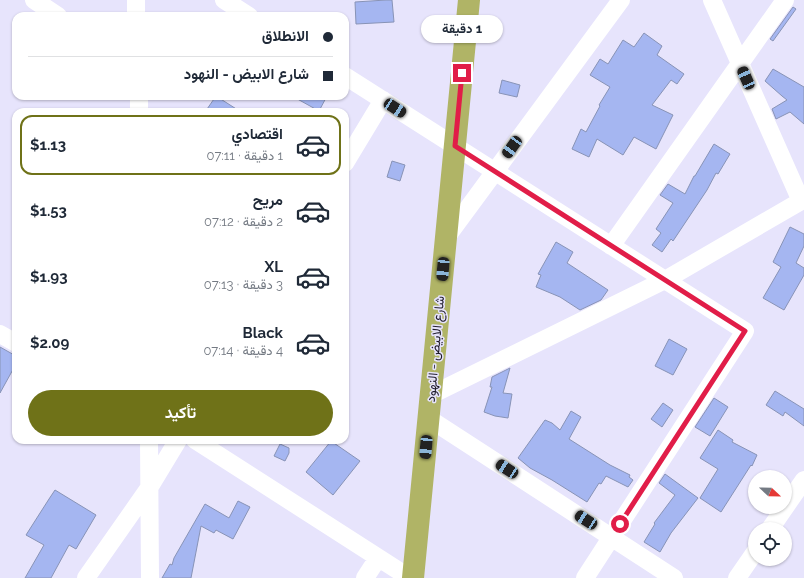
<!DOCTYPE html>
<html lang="ar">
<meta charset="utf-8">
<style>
:root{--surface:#fff;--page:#f2f2f3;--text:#1f2937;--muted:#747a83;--line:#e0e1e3;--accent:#6f7218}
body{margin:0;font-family:Raleway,Vazirmatn,sans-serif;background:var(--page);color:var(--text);direction:rtl;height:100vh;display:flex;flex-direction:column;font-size:15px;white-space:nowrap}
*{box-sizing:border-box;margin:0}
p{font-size:13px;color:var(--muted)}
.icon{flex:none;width:22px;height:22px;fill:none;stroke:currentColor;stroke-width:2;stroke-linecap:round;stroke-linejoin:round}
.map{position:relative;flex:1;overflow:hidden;direction:ltr}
.panel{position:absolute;left:12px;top:108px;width:337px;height:336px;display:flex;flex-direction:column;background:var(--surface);border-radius:12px;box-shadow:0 1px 3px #0004;direction:rtl}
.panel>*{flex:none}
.guide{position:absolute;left:12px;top:12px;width:337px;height:88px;border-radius:12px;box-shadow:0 1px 3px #0004;direction:rtl;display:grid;align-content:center;height:88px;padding:0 16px;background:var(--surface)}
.needle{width:26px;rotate:112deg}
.tools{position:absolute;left:748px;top:470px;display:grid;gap:8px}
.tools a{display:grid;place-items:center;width:44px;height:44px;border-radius:50%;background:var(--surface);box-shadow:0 1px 3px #0004;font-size:20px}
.end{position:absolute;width:18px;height:18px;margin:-9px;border:5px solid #e11d48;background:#fff;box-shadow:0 0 0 2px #fff}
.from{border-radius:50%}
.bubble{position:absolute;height:28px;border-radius:14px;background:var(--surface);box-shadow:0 1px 3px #0004;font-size:13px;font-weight:700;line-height:28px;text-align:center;direction:rtl}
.car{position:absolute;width:12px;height:24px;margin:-12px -6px;border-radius:5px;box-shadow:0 0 3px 1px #0007;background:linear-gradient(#222 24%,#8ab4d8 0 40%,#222 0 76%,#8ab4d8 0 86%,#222 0)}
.guide b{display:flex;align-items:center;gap:14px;height:38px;font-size:15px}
.guide b+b{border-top:1px solid var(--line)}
.guide i{width:10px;height:10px;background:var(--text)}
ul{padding:7px 0 0;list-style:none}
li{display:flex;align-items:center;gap:12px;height:60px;margin:0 8px 6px;padding:0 8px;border:2px solid transparent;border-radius:12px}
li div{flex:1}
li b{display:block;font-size:15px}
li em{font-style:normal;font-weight:700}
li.current{border-color:var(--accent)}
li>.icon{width:36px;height:36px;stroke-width:1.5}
.button{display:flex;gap:8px;margin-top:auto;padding:8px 16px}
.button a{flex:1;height:46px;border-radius:24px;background:var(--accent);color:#fff;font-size:16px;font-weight:700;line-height:46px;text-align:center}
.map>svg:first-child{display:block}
.building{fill:#a5b6f1;stroke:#8893b6}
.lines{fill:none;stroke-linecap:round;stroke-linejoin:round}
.minor{stroke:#fff;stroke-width:18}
.trunk{stroke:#b0b466;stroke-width:22}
.route{stroke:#e11d48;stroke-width:5}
.labels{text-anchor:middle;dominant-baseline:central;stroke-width:3;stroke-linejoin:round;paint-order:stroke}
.street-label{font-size:13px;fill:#1e1b29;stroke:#e7e4fc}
</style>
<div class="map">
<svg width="804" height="578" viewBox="0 0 804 578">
<rect width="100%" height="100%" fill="#e7e4fc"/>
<!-- building -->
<path class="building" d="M386,0H392L394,22L356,24L355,2Z
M793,7L796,9L773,41L770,39Z
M644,33L662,46L657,55L684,74L677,84L671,80L652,105L673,115L656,149L634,137L623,155L597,139L589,157L572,149L581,129L586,132L600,106L599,105L610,87L590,75L600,59L608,64L623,40L634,47Z
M773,69L804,87V124L790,112L776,119L772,109L787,100L782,96L765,81Z
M502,80L520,85L517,97L499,93Z
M216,96L241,112H205Z
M292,96H327L319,111Z
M714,144L730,154L718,174L716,173L707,190L673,241L671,239L662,252L652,245L661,233L656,229L673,203L660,195L668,184L685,194L694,176H695Z
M392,161L405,165L400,181L387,177Z
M790,227L804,234V246L796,263L804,268V275L784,310L763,298L781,267L773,262Z
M556,242L573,252L567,263L608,290L601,300L580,310L560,297L536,287L541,275L538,274Z
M669,339L687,349L673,375L655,366Z
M0,347L16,356V364L0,393Z
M510,368L503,393L512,394L508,418L495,416L484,412L492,387H490L492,377Z
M775,391L804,409V426L785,412L783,416L766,405Z
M714,398L728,407L710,436L695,427Z
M663,403L673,410L662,427L651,419Z
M571,411L581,417L569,439L610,465L630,475L629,477L633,480L628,487L606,476L601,484L599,483L587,502L552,480L530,468L518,458L545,420L552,423L560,430Z
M718,430L733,440L732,442L757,455L752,466L751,465L721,512L700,498L718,469L700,458Z
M331,441L360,461L333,495L306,472Z
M280,444L289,448V453L285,461L274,456Z
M665,474L698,498L671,533L660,552L644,542L655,524L654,523L675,495L659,483Z
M55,490L96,515L76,549L69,545L51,578H25L44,545L26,535L49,499Z
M238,501L250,507L233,539L216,530L214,533L201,526L191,578H162L170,564L172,565L174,558L205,504L229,518Z"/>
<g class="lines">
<!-- minor -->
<path class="minor" d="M34,0L58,16
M136,0V16
M224,0L249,16
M712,0L801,201
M345,76L745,331L585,578
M139,96V112
M345,163L383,100
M446,238L621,0
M611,246L785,0
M0,334L16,343
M431,395L665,280L801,201L804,198
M428,418L674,578
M149,440L150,578
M195,440L410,578
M770,529L804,480
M86,578L149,488L178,440
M365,578L378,558
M737,578L755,552"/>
<!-- trunk -->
<path class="trunk" d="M413,578L469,0"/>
</g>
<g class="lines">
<!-- route -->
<path class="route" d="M462,73L455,146L745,331L620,524"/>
</g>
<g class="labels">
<!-- street labels -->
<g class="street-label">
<text transform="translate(435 349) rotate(-85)">شارع الابيض - النهود</text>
</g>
</g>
</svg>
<div class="tools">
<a><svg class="needle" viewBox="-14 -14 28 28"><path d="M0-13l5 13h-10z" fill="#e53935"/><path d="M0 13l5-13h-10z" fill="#747a83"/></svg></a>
<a><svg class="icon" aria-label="locate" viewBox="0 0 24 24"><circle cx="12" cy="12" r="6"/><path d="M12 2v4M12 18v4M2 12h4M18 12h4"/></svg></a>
</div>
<i class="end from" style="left:620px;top:524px"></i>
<i class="end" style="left:462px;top:73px"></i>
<div class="bubble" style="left:421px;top:15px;width:82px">1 دقيقة</div>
<i class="car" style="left:746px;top:78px;rotate:336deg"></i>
<i class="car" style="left:395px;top:108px;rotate:123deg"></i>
<i class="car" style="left:512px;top:147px;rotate:216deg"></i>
<i class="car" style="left:443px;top:269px;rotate:185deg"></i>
<i class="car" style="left:426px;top:447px;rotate:185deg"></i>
<i class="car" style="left:507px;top:469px;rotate:303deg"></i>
<i class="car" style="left:586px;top:520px;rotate:303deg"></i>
<div class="guide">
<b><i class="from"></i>الانطلاق</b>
<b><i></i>شارع الابيض - النهود</b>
</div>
<section class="panel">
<ul>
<li class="current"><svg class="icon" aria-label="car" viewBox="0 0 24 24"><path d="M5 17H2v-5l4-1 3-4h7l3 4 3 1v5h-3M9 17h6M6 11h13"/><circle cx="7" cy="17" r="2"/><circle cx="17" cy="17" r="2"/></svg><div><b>اقتصادي</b><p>1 دقيقة · 07:11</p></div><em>$1.13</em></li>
<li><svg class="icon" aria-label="car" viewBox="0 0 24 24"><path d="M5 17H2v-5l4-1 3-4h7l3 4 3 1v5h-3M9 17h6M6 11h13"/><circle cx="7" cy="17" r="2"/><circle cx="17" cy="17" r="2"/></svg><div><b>مريح</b><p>2 دقيقة · 07:12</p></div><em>$1.53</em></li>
<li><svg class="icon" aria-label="car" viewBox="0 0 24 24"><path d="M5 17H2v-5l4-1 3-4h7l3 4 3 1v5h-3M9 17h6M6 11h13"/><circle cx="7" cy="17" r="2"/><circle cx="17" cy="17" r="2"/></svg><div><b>XL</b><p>3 دقيقة · 07:13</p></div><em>$1.93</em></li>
<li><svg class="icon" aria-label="car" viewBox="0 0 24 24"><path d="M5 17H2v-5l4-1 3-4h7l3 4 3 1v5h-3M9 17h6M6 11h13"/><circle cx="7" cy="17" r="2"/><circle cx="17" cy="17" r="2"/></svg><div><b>Black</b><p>4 دقيقة · 07:14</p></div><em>$2.09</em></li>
</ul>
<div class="button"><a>تأكيد</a></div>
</section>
</div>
